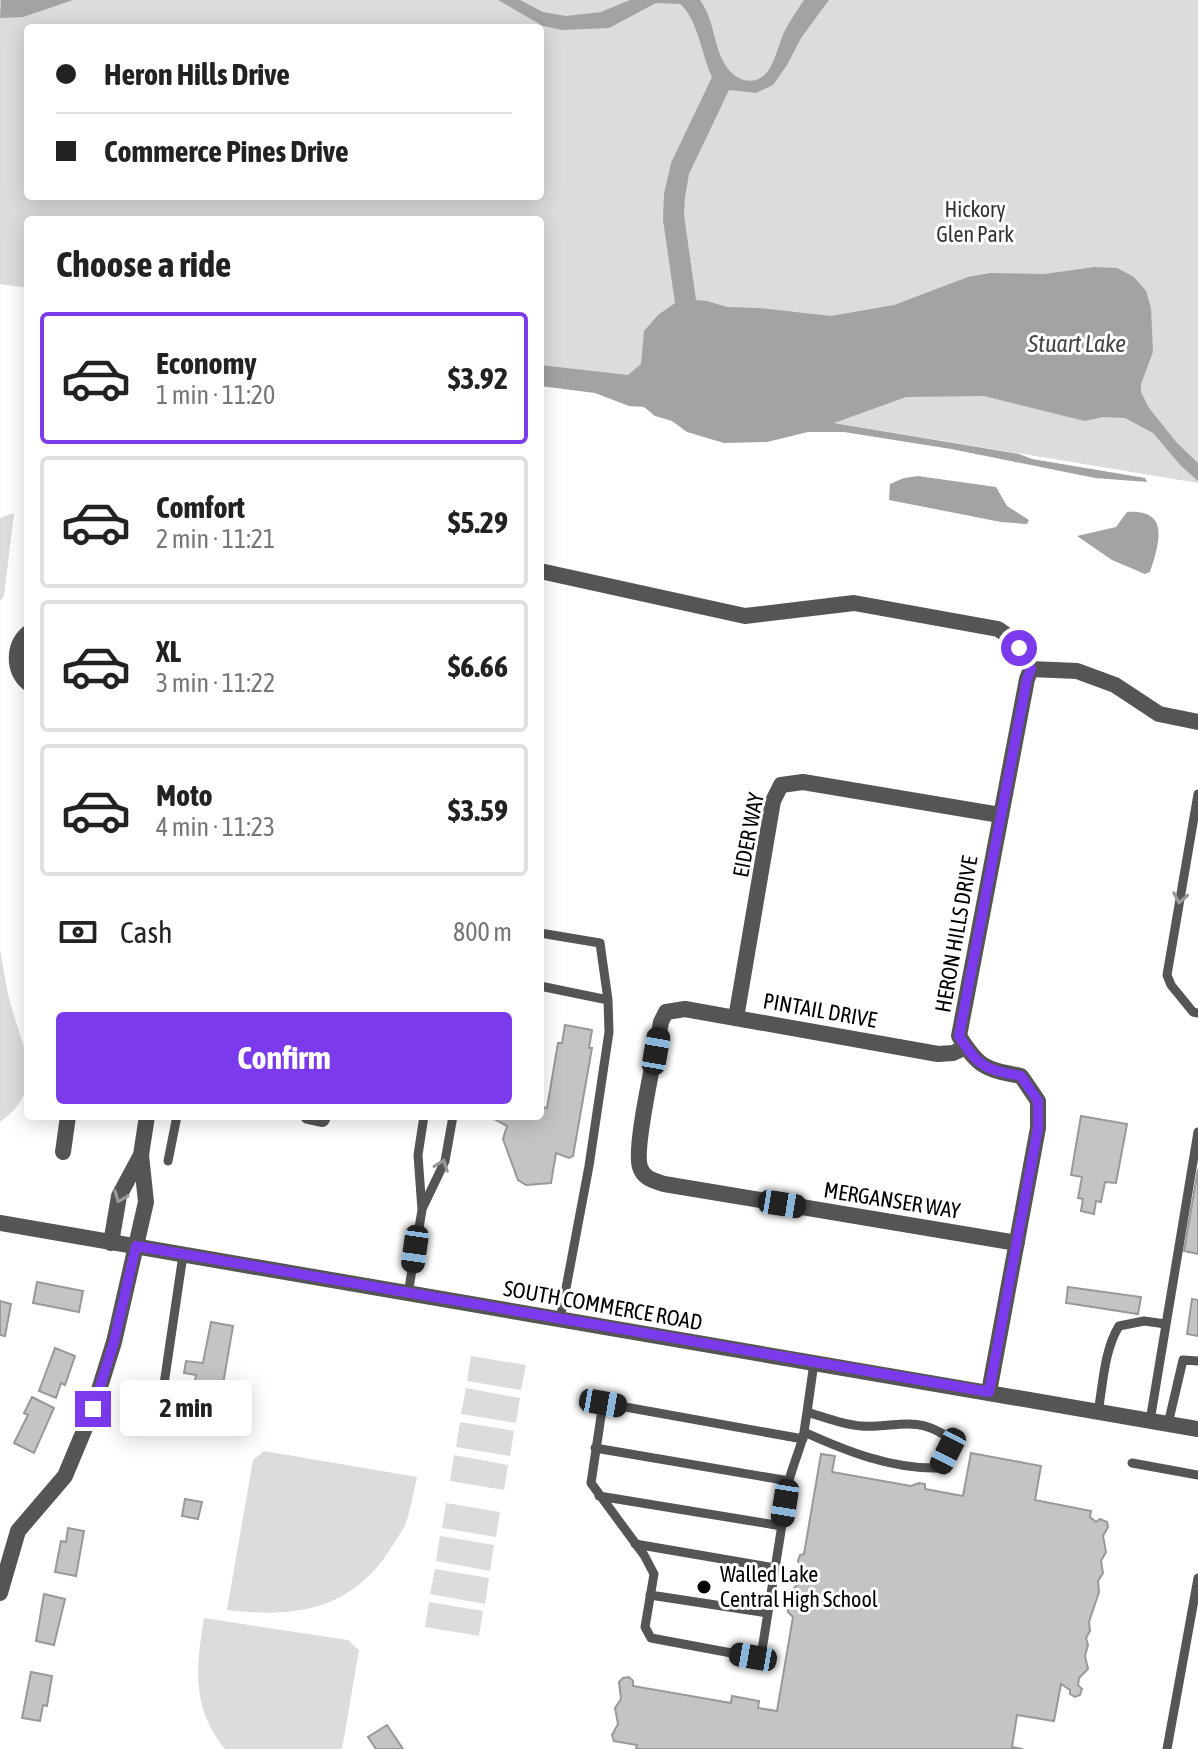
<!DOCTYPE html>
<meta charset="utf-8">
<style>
:root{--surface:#fff;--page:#f2f2f2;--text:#222;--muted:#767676;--line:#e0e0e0;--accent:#7c3aed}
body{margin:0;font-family:"Asap Condensed",sans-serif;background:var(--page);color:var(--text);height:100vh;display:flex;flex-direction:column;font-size:30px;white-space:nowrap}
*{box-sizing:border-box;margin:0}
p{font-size:26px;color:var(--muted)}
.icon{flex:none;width:44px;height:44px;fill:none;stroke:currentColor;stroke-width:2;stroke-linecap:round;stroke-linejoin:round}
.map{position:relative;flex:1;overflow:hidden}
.panel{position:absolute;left:24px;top:216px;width:520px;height:904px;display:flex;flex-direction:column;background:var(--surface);border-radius:8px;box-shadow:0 4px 20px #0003}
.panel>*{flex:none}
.banner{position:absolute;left:24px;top:24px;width:520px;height:176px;border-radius:8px;box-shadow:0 4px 20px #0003;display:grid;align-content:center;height:176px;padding:0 32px;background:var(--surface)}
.end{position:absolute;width:36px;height:36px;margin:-18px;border:10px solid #7c3aed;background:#fff;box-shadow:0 0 0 4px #fff}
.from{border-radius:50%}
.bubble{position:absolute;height:56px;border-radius:8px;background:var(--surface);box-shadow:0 4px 20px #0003;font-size:26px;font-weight:700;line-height:56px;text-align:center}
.car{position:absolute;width:24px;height:48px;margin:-24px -12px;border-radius:10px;box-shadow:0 0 6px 2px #0007;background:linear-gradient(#222 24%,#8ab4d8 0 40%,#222 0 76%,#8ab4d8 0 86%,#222 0)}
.banner b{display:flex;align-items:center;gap:28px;height:76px;font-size:30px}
.banner b+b{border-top:2px solid var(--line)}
.banner i{width:20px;height:20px;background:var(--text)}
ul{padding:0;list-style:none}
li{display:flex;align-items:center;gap:24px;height:132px;margin:0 16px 12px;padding:0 16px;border:4px solid var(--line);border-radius:8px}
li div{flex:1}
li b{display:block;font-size:30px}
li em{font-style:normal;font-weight:700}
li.current{border-color:var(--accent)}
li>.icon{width:72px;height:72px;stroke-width:1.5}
h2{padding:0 32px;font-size:36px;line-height:96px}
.pay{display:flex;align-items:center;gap:20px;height:88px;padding:0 32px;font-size:30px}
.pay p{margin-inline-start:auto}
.button{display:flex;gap:16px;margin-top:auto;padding:16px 32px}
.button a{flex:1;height:92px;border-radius:8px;background:var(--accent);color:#fff;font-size:32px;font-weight:700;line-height:92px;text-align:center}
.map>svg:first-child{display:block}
.green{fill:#dcdcdc;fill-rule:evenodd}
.water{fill:#a3a3a3}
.building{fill:#c4c4c4;stroke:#999;stroke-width:2}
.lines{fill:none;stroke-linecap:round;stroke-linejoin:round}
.service{stroke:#555;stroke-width:9}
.minor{stroke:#555;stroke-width:16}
.tertiary{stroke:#555;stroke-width:16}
.oneway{stroke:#999}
.route{stroke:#7c3aed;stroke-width:10}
.poi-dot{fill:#000;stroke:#fff;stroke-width:3}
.labels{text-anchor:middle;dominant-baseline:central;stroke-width:6;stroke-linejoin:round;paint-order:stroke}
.park-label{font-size:22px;fill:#333;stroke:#fff}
.street-label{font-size:22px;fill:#000;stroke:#fff}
.poi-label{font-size:22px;fill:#000;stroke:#fff;text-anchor:start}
.water-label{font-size:24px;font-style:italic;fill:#444;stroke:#fff}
</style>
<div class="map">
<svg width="1198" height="1749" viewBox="0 0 1198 1749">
<rect width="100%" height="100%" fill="#fff"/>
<!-- green -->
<path class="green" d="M0,0H1198V483L540,374V220H28V288L0,284ZM28,28H540V196H28Z
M14,513L4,596L0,601V518Z
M0,949C3,965 5,982 9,998C20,1044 50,1087 0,1122Z
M471,1356L526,1365L521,1390L467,1381Z
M466,1388L520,1398L516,1423L461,1414Z
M460,1422L514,1431L510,1456L456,1447Z
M264,1451L417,1477C413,1493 411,1510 405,1525C401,1534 394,1542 389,1551C350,1611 293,1618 227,1610L253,1460Z
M454,1455L508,1465L504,1490L450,1481Z
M446,1503L500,1512L496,1537L442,1528Z
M440,1536L494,1545L490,1571L436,1561Z
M435,1569L489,1578L485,1604L430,1594Z
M429,1602L483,1611L479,1636L425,1627Z
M204,1618L348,1640L359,1650L342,1749H225C191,1706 196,1669 204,1618Z"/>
<!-- water -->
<path class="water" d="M1,0H73L23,17L0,18Z
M498,0H520L543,12L566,16L601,12L630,0H700C713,18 713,39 722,59C731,80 756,91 770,68C776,57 779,44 784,32C790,21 797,10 804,0H829L801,38L787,65L773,85L756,93L729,90L689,174L685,197L684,215L696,300L707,301L727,307L759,308L831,316L894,305L968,277L990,273L1044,274L1095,267L1117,268L1134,277L1146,291L1151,308L1153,352L1141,384V392L1149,408L1177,443L1198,463V481L1181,466L1153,433L1125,418L1103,417L1085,421L984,396L906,397L834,423L1019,454L1032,459L1145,478L1147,482L1095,478L951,449L844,432H808L767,442L724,443L687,432L672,421L655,416L644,407L629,406L595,393L540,386V365L628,375L641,364L644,331L658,315L675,303L663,220L664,194L671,163L712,77C702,56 697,17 680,4L656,3L609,28L562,30L543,26Z
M918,476L996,487L1007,506L1029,520L1027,524L1001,522L889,500L890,484L904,478Z
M1127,512C1171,509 1159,544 1150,572L1145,574L1112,560L1077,536L1116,527Z"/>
<!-- building -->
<path class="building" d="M565,1025L592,1030L589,1048H592L573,1156L569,1158L556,1153L551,1183L526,1185L518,1180L503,1139L507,1126L494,1119V1116H540V1107L547,1108L558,1043H562Z
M1081,1116L1127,1124L1116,1183L1105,1182L1101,1202L1096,1201L1094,1214L1081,1211L1083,1199L1078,1198L1082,1177L1071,1175Z
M1198,1169V1254L1184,1251Z
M37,1282L83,1291L79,1312L33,1303Z
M1068,1287L1141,1297L1138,1314L1066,1303Z
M1192,1299L1198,1300V1336L1187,1334Z
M0,1301L11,1304L5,1336L0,1335Z
M211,1322L233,1326L223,1384L217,1383L211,1417L189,1413L196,1375L184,1373L186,1361L203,1363Z
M55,1348L75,1356L65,1385L61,1383L56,1398L39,1391Z
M32,1397L54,1408L34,1453L14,1443L28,1415L24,1413Z
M971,1453L1041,1466L1035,1500L1091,1511L1090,1517L1096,1522L1100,1519L1107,1522L1108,1527L1103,1536L1106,1552L1101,1561L1103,1573L1098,1581L1099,1592L1089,1622L1090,1631L1086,1638L1088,1645L1085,1656L1088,1669L1079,1678L1078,1685L1082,1689L1080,1695L1075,1697L1070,1694V1690L1061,1684L1054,1721L1017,1715L1012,1747L1023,1749H636L637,1745L614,1741L612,1735L618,1724L615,1708L621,1699L619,1682L623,1678L629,1677L633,1681V1686L731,1703L732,1696L759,1701L758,1708L777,1711L793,1617L788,1612L787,1602L791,1591L798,1584L801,1568L798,1561L800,1555L804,1554L821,1454L835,1456L832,1472L911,1486L919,1483L925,1484V1489L963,1496Z
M185,1499L202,1502L198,1519L182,1516Z
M68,1528L84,1531L76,1576L55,1572L61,1541L66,1542Z
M44,1594L65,1599L54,1645L36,1641Z
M31,1672L52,1676L47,1706L43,1705L40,1721L22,1718Z
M387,1725L403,1749H376L368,1737Z"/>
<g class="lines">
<!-- service -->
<path class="service" d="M1198,794L1167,975L1171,985L1193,1012L1198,1013
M540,933L600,943L608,1000L609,1032L589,1166L560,1320
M540,986L608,1000
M168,1161L177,1116
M423,1207L445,1161L453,1116
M408,1294L422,1210L418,1155L424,1116
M163,1391L183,1255
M807,1412L804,1432C846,1451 891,1469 938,1468L948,1451L946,1436C915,1415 895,1428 861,1426C843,1425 824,1417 807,1412L814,1363
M1098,1412C1103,1385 1104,1350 1119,1326L1144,1321L1166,1324
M1150,1421L1198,1132
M1168,1424L1183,1360L1198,1361
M803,1439L603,1403L591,1483L644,1555L654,1574L645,1627L651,1638L753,1657L762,1650L789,1481C793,1464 801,1448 804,1432
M595,1448L789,1481
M1132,1463L1198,1475
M599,1496L782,1526
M635,1544L775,1568
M650,1595L768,1613
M1167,1749L1198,1578"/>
<!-- minor -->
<path class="minor" d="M540,571L745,616L854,603L998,629L1011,638L1031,669
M28,633C13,646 13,670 28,683
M736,1018L773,801L781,785L803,782L1000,815
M966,1047L953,1053L938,1054L685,1009L666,1012L661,1022C657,1048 633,1147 640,1167C644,1179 653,1180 664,1184L1017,1243
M308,1116L322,1119L323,1116
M63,1152L68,1116
M111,1243L119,1196L141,1155
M989,1392L1038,1128V1101L1021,1076C985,1069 979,1068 959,1036L1027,679L1031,669L1077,671L1115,685L1159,714L1198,722
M0,1593L18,1531L65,1476L93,1409L114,1342L146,1202L141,1155L147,1116"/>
<!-- tertiary -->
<path class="tertiary" d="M0,1223L1198,1429"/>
</g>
<!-- one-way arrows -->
<defs><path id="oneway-chevron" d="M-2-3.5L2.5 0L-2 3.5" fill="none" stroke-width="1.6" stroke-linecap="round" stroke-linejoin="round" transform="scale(2)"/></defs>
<g class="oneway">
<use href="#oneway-chevron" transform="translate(1180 898) rotate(100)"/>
<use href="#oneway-chevron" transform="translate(442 1165) rotate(-70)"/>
<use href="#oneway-chevron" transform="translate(120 1197) rotate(111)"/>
</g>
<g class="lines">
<!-- route -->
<path class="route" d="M93,1409L114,1342L136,1246L989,1392L1038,1128V1101L1021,1076C985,1069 979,1068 959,1036L1027,679L1031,669L1019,648"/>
</g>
<!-- markers -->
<circle class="poi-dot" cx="704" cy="1587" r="8"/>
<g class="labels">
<!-- park labels -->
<g class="park-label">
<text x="975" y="209">Hickory<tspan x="975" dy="25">Glen Park</tspan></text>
</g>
<!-- street labels -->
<g class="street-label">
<text transform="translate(748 835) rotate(-79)">EIDER WAY</text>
<text transform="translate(956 934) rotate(-80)">HERON HILLS DRIVE</text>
<text transform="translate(820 1010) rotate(10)">PINTAIL DRIVE</text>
<text transform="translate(892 1200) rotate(9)">MERGANSER WAY</text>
<text transform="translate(603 1305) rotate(10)">SOUTH COMMERCE ROAD</text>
</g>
<!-- poi labels -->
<g class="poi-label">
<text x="720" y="1574">Walled Lake<tspan x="720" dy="25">Central High School</tspan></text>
</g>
<!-- water labels -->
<g class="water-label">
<text x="1077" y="343">Stuart Lake</text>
</g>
</g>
</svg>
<i class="end from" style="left:1019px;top:648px"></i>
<i class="end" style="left:93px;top:1409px"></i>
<div class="bubble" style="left:120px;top:1380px;width:132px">2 min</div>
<i class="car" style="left:656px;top:1051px;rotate:10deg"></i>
<i class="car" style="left:782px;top:1204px;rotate:99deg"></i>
<i class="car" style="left:415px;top:1249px;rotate:188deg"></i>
<i class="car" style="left:603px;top:1403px;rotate:100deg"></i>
<i class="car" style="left:948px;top:1451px;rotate:207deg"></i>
<i class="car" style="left:785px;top:1503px;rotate:189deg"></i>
<i class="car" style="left:753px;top:1657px;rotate:280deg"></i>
<div class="banner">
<b><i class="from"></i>Heron Hills Drive</b>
<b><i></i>Commerce Pines Drive</b>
</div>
<section class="panel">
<h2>Choose a ride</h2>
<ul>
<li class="current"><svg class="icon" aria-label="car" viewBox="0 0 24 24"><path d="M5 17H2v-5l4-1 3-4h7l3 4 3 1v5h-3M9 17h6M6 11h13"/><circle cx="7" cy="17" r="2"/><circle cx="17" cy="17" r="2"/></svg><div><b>Economy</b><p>1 min · 11:20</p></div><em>$3.92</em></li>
<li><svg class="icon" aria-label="car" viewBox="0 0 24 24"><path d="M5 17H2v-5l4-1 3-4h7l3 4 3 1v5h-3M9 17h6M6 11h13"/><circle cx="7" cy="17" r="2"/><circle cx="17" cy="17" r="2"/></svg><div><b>Comfort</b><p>2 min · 11:21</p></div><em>$5.29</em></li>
<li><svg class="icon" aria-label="car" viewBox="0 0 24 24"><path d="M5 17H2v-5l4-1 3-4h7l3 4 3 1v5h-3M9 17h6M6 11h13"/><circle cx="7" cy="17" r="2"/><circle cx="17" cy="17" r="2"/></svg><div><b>XL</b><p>3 min · 11:22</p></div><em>$6.66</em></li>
<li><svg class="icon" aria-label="car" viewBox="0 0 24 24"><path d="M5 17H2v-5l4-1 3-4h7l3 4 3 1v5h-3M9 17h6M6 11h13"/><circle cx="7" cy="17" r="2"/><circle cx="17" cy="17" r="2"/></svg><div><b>Moto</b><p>4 min · 11:23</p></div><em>$3.59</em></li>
</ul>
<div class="pay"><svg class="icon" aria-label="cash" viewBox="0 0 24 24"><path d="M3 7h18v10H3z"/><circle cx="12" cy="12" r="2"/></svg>Cash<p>800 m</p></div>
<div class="button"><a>Confirm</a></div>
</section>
</div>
